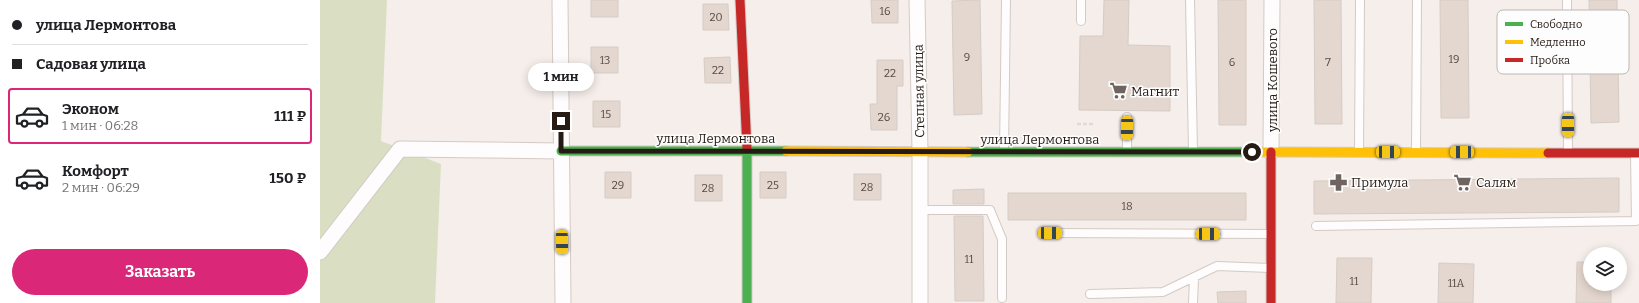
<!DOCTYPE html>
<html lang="ru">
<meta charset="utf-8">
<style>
:root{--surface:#fff;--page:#f6f6f6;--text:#202124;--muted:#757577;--line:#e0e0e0;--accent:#db2777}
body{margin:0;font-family:Bitter,serif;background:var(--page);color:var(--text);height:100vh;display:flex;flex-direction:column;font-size:15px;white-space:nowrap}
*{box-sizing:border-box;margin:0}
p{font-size:13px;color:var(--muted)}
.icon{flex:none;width:22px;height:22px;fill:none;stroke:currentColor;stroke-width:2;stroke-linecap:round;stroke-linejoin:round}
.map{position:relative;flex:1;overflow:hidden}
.panel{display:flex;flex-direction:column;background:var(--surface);width:320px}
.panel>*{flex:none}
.top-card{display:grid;align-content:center;height:88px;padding:0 12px;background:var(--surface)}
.fabs{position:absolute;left:1263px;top:247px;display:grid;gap:8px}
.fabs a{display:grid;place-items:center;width:44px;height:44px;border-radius:50%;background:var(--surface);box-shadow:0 2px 10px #0003;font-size:20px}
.end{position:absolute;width:18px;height:18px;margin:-9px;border:5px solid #261a14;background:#fff;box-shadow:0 0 0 2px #fff}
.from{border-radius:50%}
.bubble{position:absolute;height:28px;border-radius:14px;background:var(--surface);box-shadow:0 2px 10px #0003;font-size:13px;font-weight:700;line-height:28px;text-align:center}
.car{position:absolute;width:12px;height:24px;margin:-12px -6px;border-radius:5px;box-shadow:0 0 3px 1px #0007;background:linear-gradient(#f5c518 24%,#345 0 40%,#f5c518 0 76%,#345 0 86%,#f5c518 0)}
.top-card b{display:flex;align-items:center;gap:14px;height:38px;font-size:15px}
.top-card b+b{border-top:1px solid var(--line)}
.top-card i{width:10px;height:10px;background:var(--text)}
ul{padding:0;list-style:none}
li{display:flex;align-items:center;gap:12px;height:56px;margin:0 8px 6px;padding:0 4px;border:2px solid transparent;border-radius:4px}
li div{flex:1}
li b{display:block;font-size:15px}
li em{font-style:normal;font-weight:700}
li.selected{border-color:var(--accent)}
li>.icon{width:36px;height:36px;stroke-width:1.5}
.button{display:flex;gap:8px;margin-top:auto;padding:8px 12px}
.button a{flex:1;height:46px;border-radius:24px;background:var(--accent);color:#fff;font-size:16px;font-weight:700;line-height:46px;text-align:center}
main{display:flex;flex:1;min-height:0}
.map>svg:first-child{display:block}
.green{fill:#dadfc4}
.building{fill:#e4d7cf;stroke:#d5ccc6}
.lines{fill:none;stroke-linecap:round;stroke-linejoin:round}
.lane-casing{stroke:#d4cac5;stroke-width:10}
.street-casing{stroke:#d4cac5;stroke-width:17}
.fast-casing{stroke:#d4cac5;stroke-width:11}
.slow-casing{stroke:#d4cac5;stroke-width:11}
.jam-casing{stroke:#d4cac5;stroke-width:11}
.path{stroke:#dddbda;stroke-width:2.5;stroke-dasharray:4 2;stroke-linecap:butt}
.lane{stroke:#fefcfc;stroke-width:8}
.street{stroke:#fefcfc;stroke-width:15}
.fast{stroke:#4caf50;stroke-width:9}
.slow{stroke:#ffc107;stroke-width:9}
.jam{stroke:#c62828;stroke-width:9}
.route{stroke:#261a14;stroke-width:5}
.labels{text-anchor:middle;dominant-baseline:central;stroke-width:3;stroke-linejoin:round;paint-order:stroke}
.number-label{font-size:11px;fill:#564943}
.street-label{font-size:13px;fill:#261a14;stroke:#fdfdfd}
.poi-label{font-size:13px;fill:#261a14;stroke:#fdfdfd;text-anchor:start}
.key{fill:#fdfdfd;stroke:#bcb9b7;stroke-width:1}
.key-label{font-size:11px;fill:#261a14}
</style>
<main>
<section class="panel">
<div class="top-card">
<b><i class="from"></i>улица Лермонтова</b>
<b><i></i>Садовая улица</b>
</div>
<ul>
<li class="selected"><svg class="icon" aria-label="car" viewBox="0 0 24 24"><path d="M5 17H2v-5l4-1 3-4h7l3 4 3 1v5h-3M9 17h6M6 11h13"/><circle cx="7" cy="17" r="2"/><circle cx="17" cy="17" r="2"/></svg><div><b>Эконом</b><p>1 мин · 06:28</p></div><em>111 ₽</em></li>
<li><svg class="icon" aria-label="car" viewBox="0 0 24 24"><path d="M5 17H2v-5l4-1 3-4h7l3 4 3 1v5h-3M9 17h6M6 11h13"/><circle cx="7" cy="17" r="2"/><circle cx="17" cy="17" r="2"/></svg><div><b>Комфорт</b><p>2 мин · 06:29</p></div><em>150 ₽</em></li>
</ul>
<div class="button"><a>Заказать</a></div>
</section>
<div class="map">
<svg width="1319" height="303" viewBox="0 0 1319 303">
<rect width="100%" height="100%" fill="#f6eeea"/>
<!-- green -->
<path class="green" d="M0,0H67L61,141L121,164L115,303H0Z"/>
<!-- building -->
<path class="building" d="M271,0H298V17H271Z
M551,0H578V23H552Z
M660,0L662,114L634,115L632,1Z
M784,0H809L808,45L850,46V111L759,110L760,36H783Z
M898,0H926V125H899Z
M994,0H1021L1022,124H995Z
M1120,0H1148L1149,118H1121Z
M1269,0H1297L1299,122L1271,123Z
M383,4H408L409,30H383Z
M271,47H298V73H271Z
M410,57L411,83H385L384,58Z
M557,60H583V86H577V130H551L550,104H557Z
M273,101H300V127H273Z
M285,172H311V198H285Z
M440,172H466V198H440Z
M534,174H561V200H534Z
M375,175H402V201H375Z
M1299,178V212L994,214V181Z
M664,189V204H633V190Z
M688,193H926V220H688Z
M634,216H663L664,301H635Z
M1017,258H1052L1051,303H1016Z
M1257,262H1270V284H1291V303H1256Z
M1119,263L1154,264L1153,303H1118Z
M926,291V303H898L897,292Z"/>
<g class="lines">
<defs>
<path id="lane" d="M761,0V21
M870,0L873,151
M1247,0L1248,152
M684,151L686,0
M807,151V117
M1039,152L1040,0
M1096,152L1097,0
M600,210H670L682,239V298
M996,226L1316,221L1315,154
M730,233L950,234
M770,294L843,292L897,266L950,268
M873,303L874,278"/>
<path id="street" d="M240,0L243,303
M597,0L600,151V303
M951,152L952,0
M0,252L80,149L241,151"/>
<path id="fast" d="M427,149V303
M241,151H466
M648,152H926"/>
<path id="slow" d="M466,151L648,152
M926,152L1228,153"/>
<path id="jam" d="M420,0L427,149
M951,152V303
M1228,153H1319"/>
</defs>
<!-- lane casing -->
<use href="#lane" class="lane-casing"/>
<!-- street casing -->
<use href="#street" class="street-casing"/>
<!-- fast casing -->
<use href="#fast" class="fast-casing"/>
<!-- slow casing -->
<use href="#slow" class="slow-casing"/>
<!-- jam casing -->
<use href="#jam" class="jam-casing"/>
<!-- path -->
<path class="path" d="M757,124H773"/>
<!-- lane -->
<use href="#lane" class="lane"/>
<!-- street -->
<use href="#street" class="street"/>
<!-- fast -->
<use href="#fast" class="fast"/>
<!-- slow -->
<use href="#slow" class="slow"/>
<!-- jam -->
<use href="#jam" class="jam"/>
</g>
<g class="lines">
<!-- route -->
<path class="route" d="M241,121V151L932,152"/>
</g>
<!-- icons -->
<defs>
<symbol id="supermarket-bare" viewBox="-9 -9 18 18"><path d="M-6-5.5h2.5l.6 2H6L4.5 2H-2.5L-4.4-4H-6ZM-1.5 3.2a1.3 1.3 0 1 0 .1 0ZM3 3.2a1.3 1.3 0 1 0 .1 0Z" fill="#6f645f" stroke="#fdfdfd" stroke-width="2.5" paint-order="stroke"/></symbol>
<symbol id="pharmacy-bare" viewBox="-9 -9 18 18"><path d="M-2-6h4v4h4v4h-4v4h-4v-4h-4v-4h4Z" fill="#6f645f" stroke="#fdfdfd" stroke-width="2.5" paint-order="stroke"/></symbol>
</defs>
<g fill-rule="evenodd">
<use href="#supermarket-bare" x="786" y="78" width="25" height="25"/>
<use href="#pharmacy-bare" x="1006" y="170" width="25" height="25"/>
<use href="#supermarket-bare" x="1130" y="170" width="25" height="25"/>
</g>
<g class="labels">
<!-- number labels -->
<g class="number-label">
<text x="565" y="11">16</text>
<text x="396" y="17">20</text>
<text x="647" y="57">9</text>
<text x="1134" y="59">19</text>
<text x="285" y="60">13</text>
<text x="912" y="62">6</text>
<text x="1008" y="62">7</text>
<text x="398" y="70">22</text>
<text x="570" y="73">22</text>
<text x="286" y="114">15</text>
<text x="564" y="117">26</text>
<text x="298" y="185">29</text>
<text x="453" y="185">25</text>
<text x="547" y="187">28</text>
<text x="388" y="188">28</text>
<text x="807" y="206">18</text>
<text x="649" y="259">11</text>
<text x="1034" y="281">11</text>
<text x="1136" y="283">11А</text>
</g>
<!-- street labels -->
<g class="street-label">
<text transform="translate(952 80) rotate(-90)">улица Кошевого</text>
<text transform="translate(599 91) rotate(-91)">Степная улица</text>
<text x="396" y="138">улица Лермонтова</text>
<text x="720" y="139">улица Лермонтова</text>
</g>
<!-- poi labels -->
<g class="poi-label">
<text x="811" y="91">Магнит</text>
<text x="1031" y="182">Примула</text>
<text x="1156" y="182">Салям</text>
</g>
</g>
<!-- legend -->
<rect x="1177" y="10" width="132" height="64" rx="6" class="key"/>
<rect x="1185" y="22" width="18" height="4" fill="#4caf50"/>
<rect x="1185" y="40" width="18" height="4" fill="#ffc107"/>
<rect x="1185" y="58" width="18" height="4" fill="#c62828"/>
<g class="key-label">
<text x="1210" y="28">Свободно</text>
<text x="1210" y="46">Медленно</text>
<text x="1210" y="64">Пробка</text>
</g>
</svg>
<div class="fabs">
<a><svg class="icon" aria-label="layers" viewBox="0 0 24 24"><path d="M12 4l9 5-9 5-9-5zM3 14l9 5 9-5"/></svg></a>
</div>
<i class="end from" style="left:932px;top:152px"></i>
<i class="end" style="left:241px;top:121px"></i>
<div class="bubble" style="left:208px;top:63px;width:66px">1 мин</div>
<i class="car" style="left:1248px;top:125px;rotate:180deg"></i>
<i class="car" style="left:807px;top:128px;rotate:181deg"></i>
<i class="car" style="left:1068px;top:152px;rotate:90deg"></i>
<i class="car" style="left:1142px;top:152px;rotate:270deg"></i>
<i class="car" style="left:730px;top:233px;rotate:90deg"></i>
<i class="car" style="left:888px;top:234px;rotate:90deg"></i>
<i class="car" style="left:242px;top:242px;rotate:179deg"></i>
</div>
</main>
